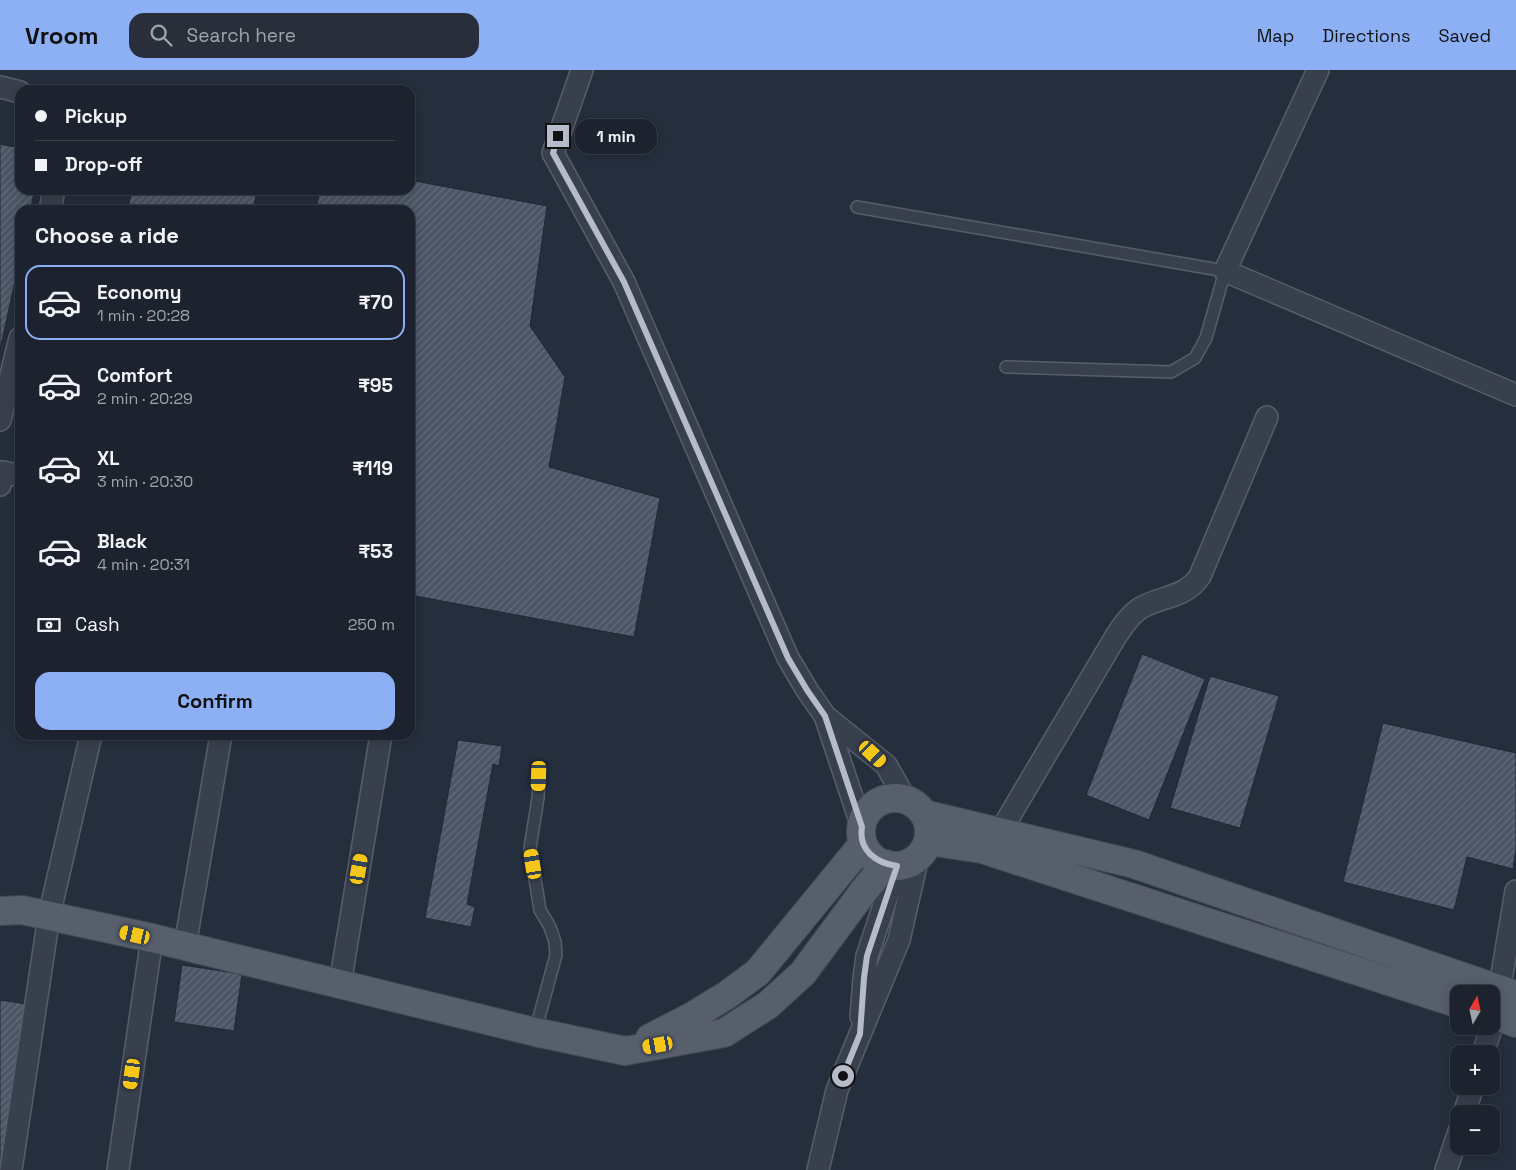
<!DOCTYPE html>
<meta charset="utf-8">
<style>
:root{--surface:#1c222e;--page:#292f3a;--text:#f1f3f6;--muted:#a0a4aa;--line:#3a3f4a;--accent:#8db0f5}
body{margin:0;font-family:"Space Grotesk",sans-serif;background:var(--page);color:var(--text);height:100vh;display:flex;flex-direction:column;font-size:19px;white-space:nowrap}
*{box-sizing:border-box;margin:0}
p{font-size:16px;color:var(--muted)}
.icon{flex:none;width:28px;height:28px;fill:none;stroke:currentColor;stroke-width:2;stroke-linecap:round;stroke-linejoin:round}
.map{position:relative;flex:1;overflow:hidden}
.sheet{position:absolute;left:15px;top:135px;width:400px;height:535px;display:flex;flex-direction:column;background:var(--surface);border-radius:15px;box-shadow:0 2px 12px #0003,0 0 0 1px var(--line)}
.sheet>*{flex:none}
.banner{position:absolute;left:15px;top:15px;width:400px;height:110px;border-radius:15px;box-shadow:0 2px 12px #0003,0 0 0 1px var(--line);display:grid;align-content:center;height:110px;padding:0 20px;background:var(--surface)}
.needle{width:32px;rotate:9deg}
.buttons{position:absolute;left:1450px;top:915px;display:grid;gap:10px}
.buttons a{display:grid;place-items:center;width:50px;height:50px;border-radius:10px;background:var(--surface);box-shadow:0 2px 12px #0003,0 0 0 1px var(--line);font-size:25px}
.end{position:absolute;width:22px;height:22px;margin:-11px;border:6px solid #b5bbc8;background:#111;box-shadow:0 0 0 2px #111}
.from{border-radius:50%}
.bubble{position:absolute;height:35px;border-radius:15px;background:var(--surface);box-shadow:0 2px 12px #0003,0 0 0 1px var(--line);font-size:16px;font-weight:600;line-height:35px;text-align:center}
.car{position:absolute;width:15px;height:30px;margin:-15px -8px;border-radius:6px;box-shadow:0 0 4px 1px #0007;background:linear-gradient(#f5c518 24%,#345 0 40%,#f5c518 0 76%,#345 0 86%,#f5c518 0)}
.banner b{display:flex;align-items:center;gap:18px;height:48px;font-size:19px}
.banner b+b{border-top:1px solid var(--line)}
.banner i{width:12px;height:12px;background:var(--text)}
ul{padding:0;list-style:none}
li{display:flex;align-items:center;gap:15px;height:75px;margin:0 10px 8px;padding:0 10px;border:2px solid transparent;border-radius:15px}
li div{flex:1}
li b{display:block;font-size:19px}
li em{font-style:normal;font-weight:600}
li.on{border-color:var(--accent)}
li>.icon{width:45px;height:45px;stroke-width:1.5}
h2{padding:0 20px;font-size:22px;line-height:60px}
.pay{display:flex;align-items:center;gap:12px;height:55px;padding:0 20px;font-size:19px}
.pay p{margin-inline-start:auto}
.cta{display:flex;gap:10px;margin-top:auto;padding:10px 20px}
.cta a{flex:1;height:58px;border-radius:15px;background:var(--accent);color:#111;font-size:20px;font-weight:600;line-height:58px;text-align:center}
header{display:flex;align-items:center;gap:30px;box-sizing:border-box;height:70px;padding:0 25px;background:var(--accent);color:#111}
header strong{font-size:24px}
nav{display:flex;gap:28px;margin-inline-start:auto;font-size:18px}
.search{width:350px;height:45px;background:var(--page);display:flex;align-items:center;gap:12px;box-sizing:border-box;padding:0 18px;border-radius:15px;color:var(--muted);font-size:19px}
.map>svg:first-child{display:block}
.building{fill:url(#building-hatch);stroke:#202734}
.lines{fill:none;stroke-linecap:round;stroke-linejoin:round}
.lane-casing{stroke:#575e6b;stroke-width:14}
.street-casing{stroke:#575e6b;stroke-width:24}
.primary-casing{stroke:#424956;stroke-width:30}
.lane{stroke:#39404d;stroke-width:11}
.street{stroke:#39404d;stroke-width:21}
.primary{stroke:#575f6d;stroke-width:28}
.route{stroke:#b5bbc8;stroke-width:6}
</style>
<header>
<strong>Vroom</strong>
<div class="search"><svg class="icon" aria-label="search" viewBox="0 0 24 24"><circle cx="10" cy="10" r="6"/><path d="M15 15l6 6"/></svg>Search here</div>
<nav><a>Map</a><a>Directions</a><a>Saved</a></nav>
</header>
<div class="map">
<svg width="1516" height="1100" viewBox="0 0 1516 1100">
<defs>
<pattern id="building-hatch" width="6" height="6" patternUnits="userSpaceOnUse" patternTransform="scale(1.25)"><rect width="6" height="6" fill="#4b5566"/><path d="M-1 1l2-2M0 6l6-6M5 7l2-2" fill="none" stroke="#636c7a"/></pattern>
</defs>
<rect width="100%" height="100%" fill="#252e3d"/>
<!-- building -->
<path class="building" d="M156,14L187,20H155Z
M0,74L20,78V120H35L30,140H20V188L0,280Z
M410,110L547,136L530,256L565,307L549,397L660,428L634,567L410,525V140H316L320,120H410Z
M132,120H257L253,140H104L106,134L128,138Z
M1142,584L1205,609L1149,750L1086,725Z
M1210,606L1279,626L1240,758L1170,738Z
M1383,653L1516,683V778L1513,799L1467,787L1454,840L1343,812Z
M458,670L502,676L499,696L493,694L467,834L475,837L471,857L425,848Z
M182,895L242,904L234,961L174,952Z
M0,930L26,934L4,1100H0Z"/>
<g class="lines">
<defs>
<path id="lane" d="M857,137L1225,201L1206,268L1195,288L1171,302L1006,297
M535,962L556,885L555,872L550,857L540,840L530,778L538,728L539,706"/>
<path id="street" d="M582,0L553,83L624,212L788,588L807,620L825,646L886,695L906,730
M1318,0L1225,201L1516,325
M0,17L20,22
M50,140L54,120
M0,350L20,268
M0,415L3,402L20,406
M825,646L862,757
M1000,762L1116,566C1123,556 1129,546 1139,539C1159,526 1185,529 1200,506L1267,347
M185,876L221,665
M340,914L381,665
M861,947L864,908L867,886L897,796
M1483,984L1495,946L1516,821
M1464,1044L1473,1016
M11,1100L49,846L91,665
M118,1100L152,868
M818,1100L837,1020L899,870L918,787
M1446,1100L1459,1061"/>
<path id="primary" d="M861 762a34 34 0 1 1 68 0a34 34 0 1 1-68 0Z
M924,744L1134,794L1516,925
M928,771L982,779L1459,934
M0,841L22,840L152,868L535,962L625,981L724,963L768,935L803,903L863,822L886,794
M1491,944L1516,953
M650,968L691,947L727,925L758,902L863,774"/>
</defs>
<!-- lane casing -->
<use href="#lane" class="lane-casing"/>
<!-- street casing -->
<use href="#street" class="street-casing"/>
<!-- primary casing -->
<use href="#primary" class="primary-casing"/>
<!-- lane -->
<use href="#lane" class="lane"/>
<!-- street -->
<use href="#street" class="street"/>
<!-- primary -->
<use href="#primary" class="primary"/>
</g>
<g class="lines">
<!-- route -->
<path class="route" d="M558,66L553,83L624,212L788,588L807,620L825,646L862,757C858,780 876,793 897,796L867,886L864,908L860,964L843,1006"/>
</g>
</svg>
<div class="buttons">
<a><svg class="needle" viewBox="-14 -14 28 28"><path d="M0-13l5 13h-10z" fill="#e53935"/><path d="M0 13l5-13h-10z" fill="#a0a4aa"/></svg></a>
<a>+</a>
<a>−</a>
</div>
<i class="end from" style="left:843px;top:1006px"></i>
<i class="end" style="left:558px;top:66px"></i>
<div class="bubble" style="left:575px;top:49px;width:82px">1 min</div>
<i class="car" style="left:873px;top:684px;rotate:133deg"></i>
<i class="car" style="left:539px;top:706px;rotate:182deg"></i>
<i class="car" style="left:533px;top:794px;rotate:351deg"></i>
<i class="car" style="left:359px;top:799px;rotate:10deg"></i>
<i class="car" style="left:135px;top:865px;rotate:283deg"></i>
<i class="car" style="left:658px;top:975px;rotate:260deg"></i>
<i class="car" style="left:132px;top:1004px;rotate:188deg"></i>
<div class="banner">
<b><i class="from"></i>Pickup</b>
<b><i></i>Drop-off</b>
</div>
<section class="sheet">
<h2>Choose a ride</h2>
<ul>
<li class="on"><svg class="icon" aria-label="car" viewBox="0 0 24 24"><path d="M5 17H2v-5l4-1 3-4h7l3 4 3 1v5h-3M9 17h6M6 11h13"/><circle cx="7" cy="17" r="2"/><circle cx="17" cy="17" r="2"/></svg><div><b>Economy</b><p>1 min · 20:28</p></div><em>₹70</em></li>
<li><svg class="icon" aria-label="car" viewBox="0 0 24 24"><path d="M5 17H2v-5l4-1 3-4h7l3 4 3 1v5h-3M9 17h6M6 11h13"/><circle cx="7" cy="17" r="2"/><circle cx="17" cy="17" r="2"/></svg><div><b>Comfort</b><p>2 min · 20:29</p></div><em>₹95</em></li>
<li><svg class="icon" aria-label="car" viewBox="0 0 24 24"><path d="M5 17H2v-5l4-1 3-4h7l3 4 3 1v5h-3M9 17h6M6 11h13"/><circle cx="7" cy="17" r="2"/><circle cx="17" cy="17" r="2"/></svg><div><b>XL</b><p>3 min · 20:30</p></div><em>₹119</em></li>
<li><svg class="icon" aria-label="car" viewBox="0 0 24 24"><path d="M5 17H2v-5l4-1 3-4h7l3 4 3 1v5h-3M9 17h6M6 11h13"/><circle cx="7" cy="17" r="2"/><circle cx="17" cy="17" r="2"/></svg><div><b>Black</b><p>4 min · 20:31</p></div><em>₹53</em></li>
</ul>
<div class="pay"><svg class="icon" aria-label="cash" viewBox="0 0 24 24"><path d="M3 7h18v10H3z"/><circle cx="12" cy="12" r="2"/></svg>Cash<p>250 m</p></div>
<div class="cta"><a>Confirm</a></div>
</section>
</div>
